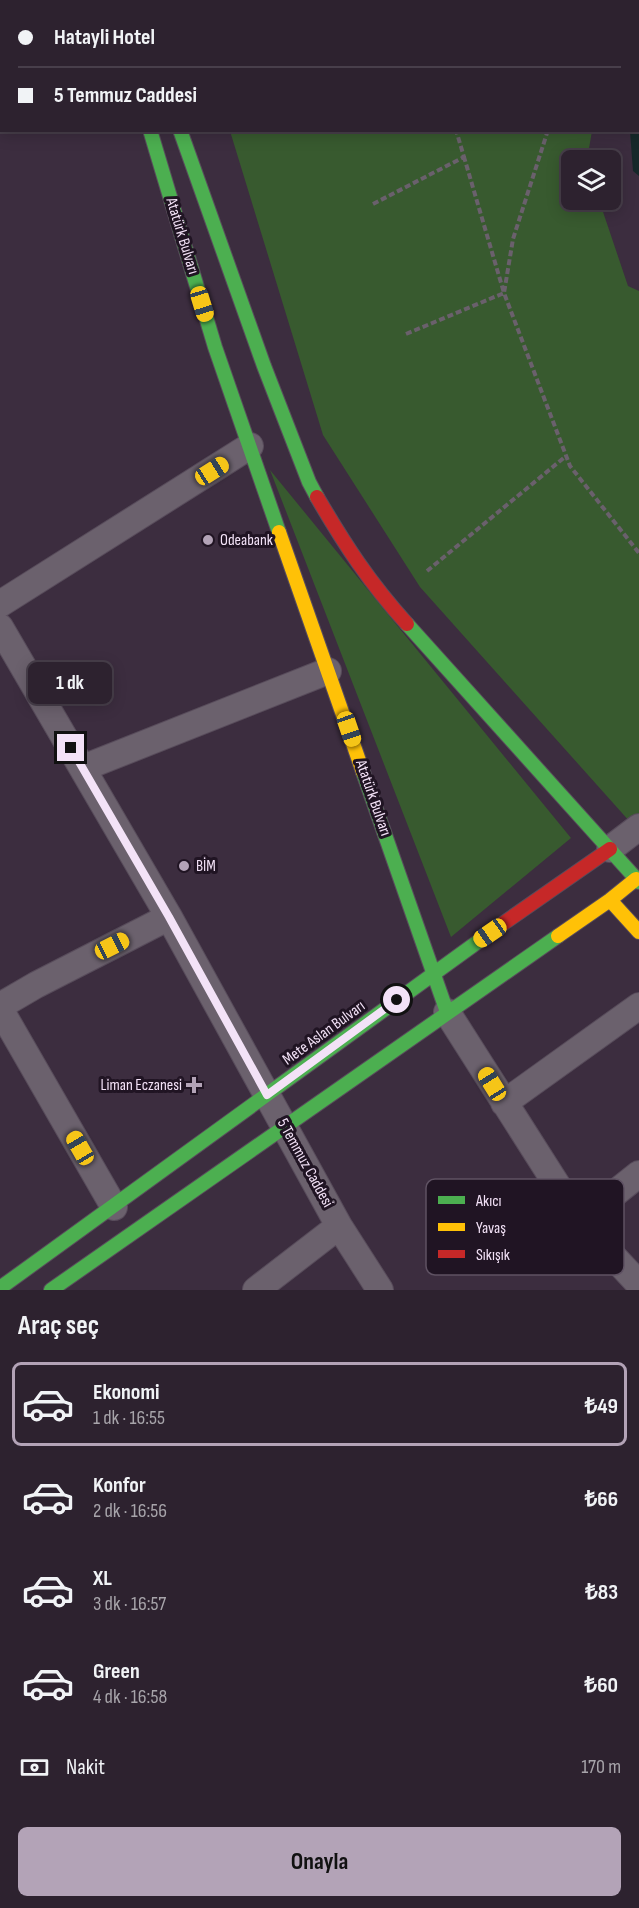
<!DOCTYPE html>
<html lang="tr">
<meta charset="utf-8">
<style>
:root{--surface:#2d222f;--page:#392f3b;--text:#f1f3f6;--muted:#a7a4aa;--line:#483f4b;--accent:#b3a3b7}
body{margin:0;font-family:"Sofia Sans Condensed",sans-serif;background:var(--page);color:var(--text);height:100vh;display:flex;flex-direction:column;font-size:22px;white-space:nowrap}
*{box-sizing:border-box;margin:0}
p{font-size:20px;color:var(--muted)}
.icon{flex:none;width:33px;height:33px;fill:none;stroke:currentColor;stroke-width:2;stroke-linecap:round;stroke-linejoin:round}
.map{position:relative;height:1290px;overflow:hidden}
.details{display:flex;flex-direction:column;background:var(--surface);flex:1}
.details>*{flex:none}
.banner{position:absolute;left:0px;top:0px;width:639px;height:132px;box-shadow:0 3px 15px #0003,0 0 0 2px var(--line);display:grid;align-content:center;height:132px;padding:0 18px;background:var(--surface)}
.tools{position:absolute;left:561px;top:150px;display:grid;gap:12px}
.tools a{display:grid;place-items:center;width:60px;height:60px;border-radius:9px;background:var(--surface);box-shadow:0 3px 15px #0003,0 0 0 2px var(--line);font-size:30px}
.end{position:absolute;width:27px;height:27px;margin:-14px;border:8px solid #f3e2f7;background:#111;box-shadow:0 0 0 3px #111}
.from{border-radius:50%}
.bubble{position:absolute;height:42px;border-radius:9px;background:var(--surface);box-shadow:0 3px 15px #0003,0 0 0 2px var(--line);font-size:20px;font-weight:700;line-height:42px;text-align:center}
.car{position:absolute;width:18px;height:36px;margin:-18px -9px;border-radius:8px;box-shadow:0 0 4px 2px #0007;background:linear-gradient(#f5c518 24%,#345 0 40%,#f5c518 0 76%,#345 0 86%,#f5c518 0)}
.banner b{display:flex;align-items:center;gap:21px;height:57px;font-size:22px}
.banner b+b{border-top:2px solid var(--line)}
.banner i{width:15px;height:15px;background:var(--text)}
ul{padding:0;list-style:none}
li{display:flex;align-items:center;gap:18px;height:84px;margin:0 12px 9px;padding:0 6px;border:3px solid transparent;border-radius:9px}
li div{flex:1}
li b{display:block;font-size:22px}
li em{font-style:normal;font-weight:700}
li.current{border-color:var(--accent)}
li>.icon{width:54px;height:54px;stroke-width:1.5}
h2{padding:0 18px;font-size:27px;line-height:72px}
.pay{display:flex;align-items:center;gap:15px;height:66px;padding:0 18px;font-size:22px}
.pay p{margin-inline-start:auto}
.button{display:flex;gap:12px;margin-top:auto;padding:12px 18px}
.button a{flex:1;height:69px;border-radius:9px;background:var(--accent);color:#111;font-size:24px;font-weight:700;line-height:69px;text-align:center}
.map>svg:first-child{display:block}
.green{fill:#385a2f}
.water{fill:#16282a}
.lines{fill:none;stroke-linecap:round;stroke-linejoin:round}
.street-casing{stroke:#584c5b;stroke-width:28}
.fast-casing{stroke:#584c5b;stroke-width:16}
.slow-casing{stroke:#584c5b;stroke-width:16}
.jam-casing{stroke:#584c5b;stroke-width:16}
.path{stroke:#6a606c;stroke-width:4;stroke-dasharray:6 3;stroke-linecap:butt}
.street{stroke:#6b616d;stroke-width:26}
.fast{stroke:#4caf50;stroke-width:14}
.slow{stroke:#ffc107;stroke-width:14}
.jam{stroke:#c62828;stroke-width:14}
.route{stroke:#f3e2f7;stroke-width:8}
.poi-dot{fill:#b3a3b7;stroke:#201423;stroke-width:2}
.labels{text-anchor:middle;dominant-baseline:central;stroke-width:6;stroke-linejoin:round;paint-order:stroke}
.street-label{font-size:16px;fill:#f3e2f7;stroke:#201423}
.poi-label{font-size:16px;fill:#f3e2f7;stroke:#201423;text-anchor:start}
.key{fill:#201423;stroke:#5f5263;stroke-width:1.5}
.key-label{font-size:16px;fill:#f3e2f7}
</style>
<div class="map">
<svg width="639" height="1290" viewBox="0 0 639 1290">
<rect width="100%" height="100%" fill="#3c2d3f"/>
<!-- green -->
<path class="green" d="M230,131H592L587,160H572V200H599L628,286L639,291V832L420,587L323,435Z
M270,470L571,838L451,937Z"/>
<!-- water -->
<path class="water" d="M636,0H639V176L633,171L630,131L638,130Z"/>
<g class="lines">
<defs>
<path id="street" d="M0,604L250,446
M0,627L169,917L339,1226L380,1290
M83,768L328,671
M610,849L639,827
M0,1006L36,985L169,917
M0,1009L114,1207
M447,1012L580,1221L639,1284
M504,1103L639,1006
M580,1221L639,1174
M256,1290L339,1226"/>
<path id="fast" d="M112,0V2
M138,0V2
M150,130L215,347L279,532
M180,130L264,366L309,482L317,497
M407,624L639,882
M363,772L447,1012
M0,1288L501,925
M51,1290L558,936"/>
<path id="slow" d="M279,532L363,772
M610,900L639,932
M558,936L610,900L636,879"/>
<path id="jam" d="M317,497C345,545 369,582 407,624
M501,925L610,849"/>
</defs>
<!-- street casing -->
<use href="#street" class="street-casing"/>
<!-- fast casing -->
<use href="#fast" class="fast-casing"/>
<!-- slow casing -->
<use href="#slow" class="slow-casing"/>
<!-- jam casing -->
<use href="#jam" class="jam-casing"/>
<!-- path -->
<path class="path" d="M596,2V0
M548,130L513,239L504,293L570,466L639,553
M373,204L464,157L456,130
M406,334L504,293L464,157
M427,571L566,456"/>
<!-- street -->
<use href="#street" class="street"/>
<!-- fast -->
<use href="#fast" class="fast"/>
<!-- slow -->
<use href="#slow" class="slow"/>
<!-- jam -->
<use href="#jam" class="jam"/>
</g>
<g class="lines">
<!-- route -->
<path class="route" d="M71,748L169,917L267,1095L397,1000"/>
</g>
<!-- markers -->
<g class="poi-dot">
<circle cx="208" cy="540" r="6"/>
<circle cx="184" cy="866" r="6"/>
<path d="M191 1076h6v6h6v6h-6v6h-6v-6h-6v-6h6z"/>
</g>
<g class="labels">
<!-- street labels -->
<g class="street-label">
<text transform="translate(182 236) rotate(73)">Atatürk Bulvarı</text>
<text transform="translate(373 798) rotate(71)">Atatürk Bulvarı</text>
<text transform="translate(324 1033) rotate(-36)">Mete Aslan Bulvarı</text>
<text transform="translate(305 1163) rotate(61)">5 Temmuz Caddesi</text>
</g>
<!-- poi labels -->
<g class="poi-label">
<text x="220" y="540">Odeabank</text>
<text x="196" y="866">BİM</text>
<text x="182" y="1085" text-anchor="end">Liman Eczanesi</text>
</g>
</g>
<!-- legend -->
<rect x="426" y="1179" width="198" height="96" rx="9" class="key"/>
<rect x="438" y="1196" width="27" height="8" fill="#4caf50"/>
<rect x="438" y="1223" width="27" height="8" fill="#ffc107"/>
<rect x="438" y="1250" width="27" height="8" fill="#c62828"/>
<g class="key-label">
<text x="476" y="1206">Akıcı</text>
<text x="476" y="1233">Yavaş</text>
<text x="476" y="1260">Sıkışık</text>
</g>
</svg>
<div class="tools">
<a><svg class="icon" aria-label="layers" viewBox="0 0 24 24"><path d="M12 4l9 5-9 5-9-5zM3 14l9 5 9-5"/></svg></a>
</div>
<i class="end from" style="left:397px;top:1000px"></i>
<i class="end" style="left:71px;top:748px"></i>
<div class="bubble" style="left:28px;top:662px;width:84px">1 dk</div>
<i class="car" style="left:202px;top:304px;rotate:163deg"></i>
<i class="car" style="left:212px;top:471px;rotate:58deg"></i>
<i class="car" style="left:349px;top:729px;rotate:161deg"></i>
<i class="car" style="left:490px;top:933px;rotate:235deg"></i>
<i class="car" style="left:112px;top:946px;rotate:63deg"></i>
<i class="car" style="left:492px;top:1084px;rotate:328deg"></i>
<i class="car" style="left:80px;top:1148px;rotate:330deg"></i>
<div class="banner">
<b><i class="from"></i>Hatayli Hotel</b>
<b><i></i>5 Temmuz Caddesi</b>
</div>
</div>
<section class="details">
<h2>Araç seç</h2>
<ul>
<li class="current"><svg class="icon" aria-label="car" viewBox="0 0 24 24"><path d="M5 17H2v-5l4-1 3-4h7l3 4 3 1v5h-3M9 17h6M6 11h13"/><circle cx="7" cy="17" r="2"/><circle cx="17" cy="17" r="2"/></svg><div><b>Ekonomi</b><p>1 dk · 16:55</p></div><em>₺49</em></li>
<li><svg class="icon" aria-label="car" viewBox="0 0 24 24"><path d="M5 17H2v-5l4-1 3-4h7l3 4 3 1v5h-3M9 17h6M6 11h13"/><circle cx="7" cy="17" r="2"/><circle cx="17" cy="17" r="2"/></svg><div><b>Konfor</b><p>2 dk · 16:56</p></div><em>₺66</em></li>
<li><svg class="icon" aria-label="car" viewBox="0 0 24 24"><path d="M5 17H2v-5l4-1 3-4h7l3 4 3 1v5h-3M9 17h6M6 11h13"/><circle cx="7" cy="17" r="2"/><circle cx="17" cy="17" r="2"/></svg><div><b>XL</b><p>3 dk · 16:57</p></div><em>₺83</em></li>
<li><svg class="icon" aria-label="car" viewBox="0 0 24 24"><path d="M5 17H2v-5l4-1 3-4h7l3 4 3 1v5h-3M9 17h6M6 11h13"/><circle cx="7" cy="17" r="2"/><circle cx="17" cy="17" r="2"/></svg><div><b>Green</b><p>4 dk · 16:58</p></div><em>₺60</em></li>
</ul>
<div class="pay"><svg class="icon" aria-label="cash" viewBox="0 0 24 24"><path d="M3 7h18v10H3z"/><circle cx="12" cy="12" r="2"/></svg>Nakit<p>170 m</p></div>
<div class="button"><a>Onayla</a></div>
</section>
